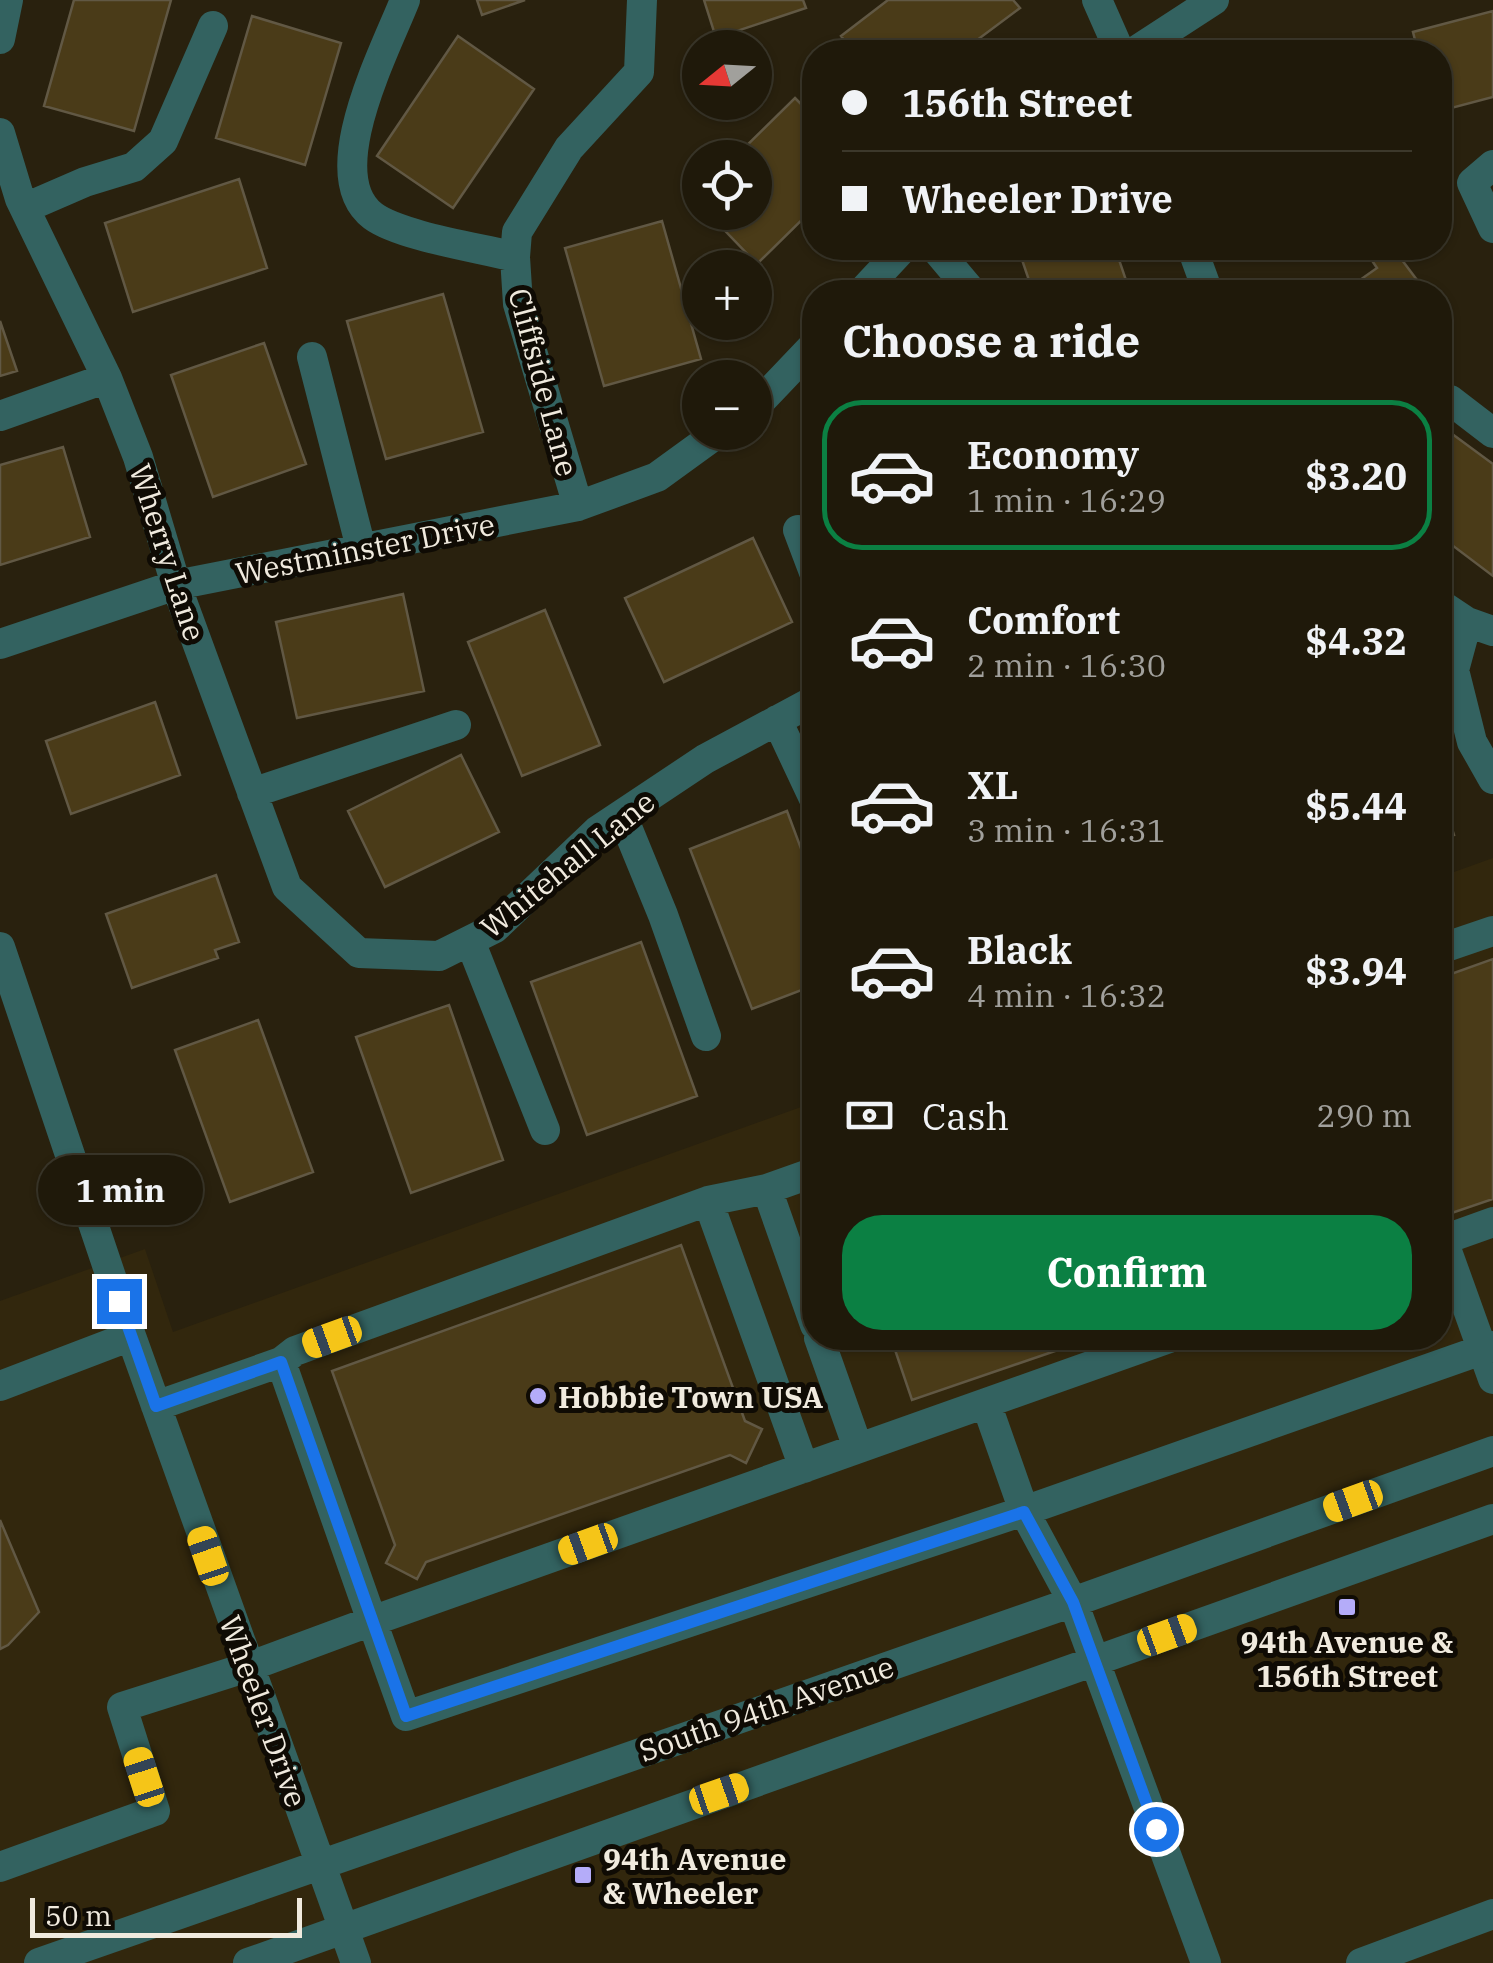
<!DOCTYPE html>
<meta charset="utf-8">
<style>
:root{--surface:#1f190a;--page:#272213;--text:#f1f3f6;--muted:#a1a09c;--line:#3c382b;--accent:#0b8043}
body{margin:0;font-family:"IBM Plex Serif",serif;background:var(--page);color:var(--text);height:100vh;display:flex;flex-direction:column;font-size:38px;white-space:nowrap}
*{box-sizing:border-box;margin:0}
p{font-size:32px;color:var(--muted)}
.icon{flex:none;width:55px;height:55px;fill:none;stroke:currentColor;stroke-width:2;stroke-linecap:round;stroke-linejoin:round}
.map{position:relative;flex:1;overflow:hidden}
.panel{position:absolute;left:802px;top:280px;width:650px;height:1070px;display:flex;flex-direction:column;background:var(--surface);border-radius:40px;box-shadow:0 2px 8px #0004,0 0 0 2px var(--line)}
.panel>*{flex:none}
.guide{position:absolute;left:802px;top:40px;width:650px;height:220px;border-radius:40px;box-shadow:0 2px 8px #0004,0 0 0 2px var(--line);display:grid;align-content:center;height:220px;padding:0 40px;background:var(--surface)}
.needle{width:65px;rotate:252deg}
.fabs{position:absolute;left:682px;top:30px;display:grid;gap:20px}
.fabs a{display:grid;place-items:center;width:90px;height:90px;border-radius:50%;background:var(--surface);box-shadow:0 2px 8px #0004,0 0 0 2px var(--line);font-size:50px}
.scale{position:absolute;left:30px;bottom:25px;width:272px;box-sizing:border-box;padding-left:10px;border:5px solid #f0eade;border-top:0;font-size:28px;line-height:35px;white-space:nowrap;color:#f0eade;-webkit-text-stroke:8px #0f0b04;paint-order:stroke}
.end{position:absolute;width:45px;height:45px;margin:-22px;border:12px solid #1a73e8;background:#fff;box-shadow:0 0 0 5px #fff}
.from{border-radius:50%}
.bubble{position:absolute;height:70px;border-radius:35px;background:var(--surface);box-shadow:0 2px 8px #0004,0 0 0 2px var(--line);font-size:32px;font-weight:700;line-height:70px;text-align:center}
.car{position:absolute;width:30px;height:60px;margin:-30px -15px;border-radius:12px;box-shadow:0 0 8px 2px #0007;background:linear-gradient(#f5c518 24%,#345 0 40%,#f5c518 0 76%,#345 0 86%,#f5c518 0)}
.guide b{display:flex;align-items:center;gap:35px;height:95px;font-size:38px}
.guide b+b{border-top:2px solid var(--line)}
.guide i{width:25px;height:25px;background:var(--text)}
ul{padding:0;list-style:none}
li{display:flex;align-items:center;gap:30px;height:150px;margin:0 20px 15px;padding:0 20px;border:5px solid transparent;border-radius:40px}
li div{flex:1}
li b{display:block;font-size:38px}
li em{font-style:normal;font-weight:700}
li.on{border-color:var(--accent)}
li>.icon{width:90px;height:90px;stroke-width:1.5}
h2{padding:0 40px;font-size:45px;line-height:120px}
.pay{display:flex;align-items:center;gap:25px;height:110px;padding:0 40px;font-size:38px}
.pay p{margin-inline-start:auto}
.action{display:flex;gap:20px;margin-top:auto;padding:20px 40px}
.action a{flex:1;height:115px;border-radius:40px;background:var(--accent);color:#fff;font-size:40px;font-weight:700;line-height:115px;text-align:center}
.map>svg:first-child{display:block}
.built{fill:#32270d}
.building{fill:#4a3b18;stroke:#615844;stroke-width:2.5}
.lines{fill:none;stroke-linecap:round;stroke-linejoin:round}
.minor{stroke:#336260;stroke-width:30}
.route{stroke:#1a73e8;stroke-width:12}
.poi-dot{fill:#b4acf9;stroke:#0f0b04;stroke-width:4}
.labels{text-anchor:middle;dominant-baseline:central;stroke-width:10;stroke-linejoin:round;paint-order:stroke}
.street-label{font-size:30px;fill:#f0eade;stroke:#0f0b04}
.poi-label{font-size:30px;font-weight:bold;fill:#f0eade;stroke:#0f0b04;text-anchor:start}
</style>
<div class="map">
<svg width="1493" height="1963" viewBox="0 0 1493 1963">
<rect width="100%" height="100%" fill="#29210e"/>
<!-- built -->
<path class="built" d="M1493,858V1963H0V1301L145,1249L173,1332L815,1102V1338H1440V877Z"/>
<!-- building -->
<path class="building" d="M74,0H171L134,131L44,106Z
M477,0H525L482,15Z
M704,0H803L806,8L716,38Z
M888,0H1013L1020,8L961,52H853L841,36Z
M1493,11V97L1440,111V52H1418L1413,32Z
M252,16L341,43L305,165L216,138Z
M458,36L534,89L453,208L377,156Z
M795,98L815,118V207L757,264L707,212H755V158H734Z
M239,179L267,268L133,312L105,223Z
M662,221L701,359L604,386L565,248Z
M1018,248H1115L1130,292H1033Z
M1380,248H1393L1426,292H1343L1377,268L1369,256Z
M443,294L483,432L386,459L347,321Z
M0,321L17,371L0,376Z
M264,343L306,464L213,497L171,375Z
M1440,425L1493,464V576L1440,536Z
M63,447L90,537L0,565V465Z
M753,538L792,622L664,682L625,598Z
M403,594L424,691L297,718L276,622Z
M545,610L600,745L522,776L468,642Z
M155,702L180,775L71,814L46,741Z
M461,755L499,832L385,887L348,811Z
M1440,791L1454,835L1440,840Z
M787,811L815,886V985L752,1009L690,849Z
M216,875L239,942L215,950L218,958L132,988L106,914Z
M641,942L697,1096L587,1135L531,982Z
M1493,959V1199L1440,1217V978Z
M449,1005L503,1160L411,1193L356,1037Z
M258,1020L313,1172L230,1202L175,1050Z
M681,1245L745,1421L762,1429L746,1463L730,1455L426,1562L417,1579L386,1563L395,1545L332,1371Z
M891,1338H1093L912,1400Z
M0,1520L39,1612L8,1645L0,1649Z"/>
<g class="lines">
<!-- minor -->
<path class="minor" d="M405,0C385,51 319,175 373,216C400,236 480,248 515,257
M1097,0L1120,52
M0,39L8,0
M1134,52L1214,0
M0,133L20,199L107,378L138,457L176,585L287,887L359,953L439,956L495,928L597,831L705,759L815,700
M1493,165L1472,183L1493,228
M25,208L85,182L134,167L163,141L213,26
M935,248L972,292
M1192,248L1208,292
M862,292L903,248
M312,357L361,548
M1440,398L1450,400L1493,433
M755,407L815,344
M0,416L107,378
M578,506L518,304L515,257L517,232L569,148L639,72L642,0
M798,530L815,575
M1440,604L1467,622L1493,631
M1467,622L1454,670L1472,742L1493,779
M0,644L176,585L578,506L657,477L719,432
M777,720L815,801
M252,793L456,725
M622,815L663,915L706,1036
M470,941L545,1130
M0,947L131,1336L356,1963
M1440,949L1493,931
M767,1189L815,1325
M708,1201L804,1468
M1443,1240L1493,1379
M1440,1241L1493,1222
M819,1338L858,1448
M281,1362L372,1621L1169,1338
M0,1386L131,1336
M986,1403L1024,1511L1073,1602L1206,1963
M156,1406L281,1362L295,1351L708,1201L767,1189L815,1172
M0,1867L155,1811L122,1707L248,1667L372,1621L406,1716L1024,1511L1493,1346
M39,1963L1073,1602L1493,1451
M248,1963L1493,1519
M1361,1963L1493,1914"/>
</g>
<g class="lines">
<!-- route -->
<path class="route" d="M119,1301L156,1406L281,1362L406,1716L1024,1512L1073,1602L1156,1829"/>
</g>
<!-- markers -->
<g class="poi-dot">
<circle cx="538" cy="1396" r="10"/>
<rect x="1337" y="1597" width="20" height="20" rx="5"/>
<rect x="573" y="1865" width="20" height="20" rx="5"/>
</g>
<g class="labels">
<!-- street labels -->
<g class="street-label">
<text transform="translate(544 382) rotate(75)">Cliffside Lane</text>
<text transform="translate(365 548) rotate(-11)">Westminster Drive</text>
<text transform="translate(168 552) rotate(72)">Wherry Lane</text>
<text transform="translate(567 864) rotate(-39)">Whitehall Lane</text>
<text transform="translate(766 1708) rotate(-19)">South 94th Avenue</text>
<text transform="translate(264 1711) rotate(70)">Wheeler Drive</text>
</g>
<!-- poi labels -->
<g class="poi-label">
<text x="558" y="1396">Hobbie Town USA</text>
<text x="1347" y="1641" text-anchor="middle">94th Avenue &amp;<tspan x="1347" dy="34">156th Street</tspan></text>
<text x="603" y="1858">94th Avenue<tspan x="603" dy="34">&amp; Wheeler</tspan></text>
</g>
</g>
</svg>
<div class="fabs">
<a><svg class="needle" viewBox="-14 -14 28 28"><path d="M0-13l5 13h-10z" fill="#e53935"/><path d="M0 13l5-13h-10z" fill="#a1a09c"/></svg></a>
<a><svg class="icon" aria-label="locate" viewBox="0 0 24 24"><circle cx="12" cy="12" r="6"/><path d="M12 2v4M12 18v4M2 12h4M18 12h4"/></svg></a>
<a>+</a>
<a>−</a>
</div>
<div class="scale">50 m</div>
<i class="end from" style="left:1156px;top:1829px"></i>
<i class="end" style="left:119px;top:1301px"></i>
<div class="bubble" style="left:38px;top:1155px;width:165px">1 min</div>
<i class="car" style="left:332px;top:1337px;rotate:250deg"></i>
<i class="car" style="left:1353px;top:1501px;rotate:250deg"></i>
<i class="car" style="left:588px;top:1544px;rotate:250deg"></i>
<i class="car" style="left:208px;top:1556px;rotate:341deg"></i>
<i class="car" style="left:1167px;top:1635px;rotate:70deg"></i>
<i class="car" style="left:144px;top:1777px;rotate:342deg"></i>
<i class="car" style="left:719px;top:1794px;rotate:71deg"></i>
<div class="guide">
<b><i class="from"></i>156th Street</b>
<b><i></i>Wheeler Drive</b>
</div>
<section class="panel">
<h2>Choose a ride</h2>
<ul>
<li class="on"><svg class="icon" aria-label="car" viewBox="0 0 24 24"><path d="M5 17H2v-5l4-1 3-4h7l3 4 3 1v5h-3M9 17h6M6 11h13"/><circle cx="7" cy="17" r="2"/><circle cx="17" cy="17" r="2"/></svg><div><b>Economy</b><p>1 min · 16:29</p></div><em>$3.20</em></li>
<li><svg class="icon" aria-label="car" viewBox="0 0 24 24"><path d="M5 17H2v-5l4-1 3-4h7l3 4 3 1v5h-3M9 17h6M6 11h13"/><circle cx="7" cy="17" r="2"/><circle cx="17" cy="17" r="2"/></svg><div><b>Comfort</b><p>2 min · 16:30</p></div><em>$4.32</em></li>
<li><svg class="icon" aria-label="car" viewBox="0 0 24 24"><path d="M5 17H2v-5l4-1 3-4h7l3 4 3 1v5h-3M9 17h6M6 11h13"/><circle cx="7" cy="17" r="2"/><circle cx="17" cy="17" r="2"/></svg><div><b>XL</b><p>3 min · 16:31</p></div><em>$5.44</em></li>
<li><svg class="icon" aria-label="car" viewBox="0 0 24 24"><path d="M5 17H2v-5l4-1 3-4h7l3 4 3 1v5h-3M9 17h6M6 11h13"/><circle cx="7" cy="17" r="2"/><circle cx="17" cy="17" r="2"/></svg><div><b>Black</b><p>4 min · 16:32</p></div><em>$3.94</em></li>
</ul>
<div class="pay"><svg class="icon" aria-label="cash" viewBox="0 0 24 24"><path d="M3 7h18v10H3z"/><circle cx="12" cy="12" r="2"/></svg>Cash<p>290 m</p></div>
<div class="action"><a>Confirm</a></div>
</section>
</div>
